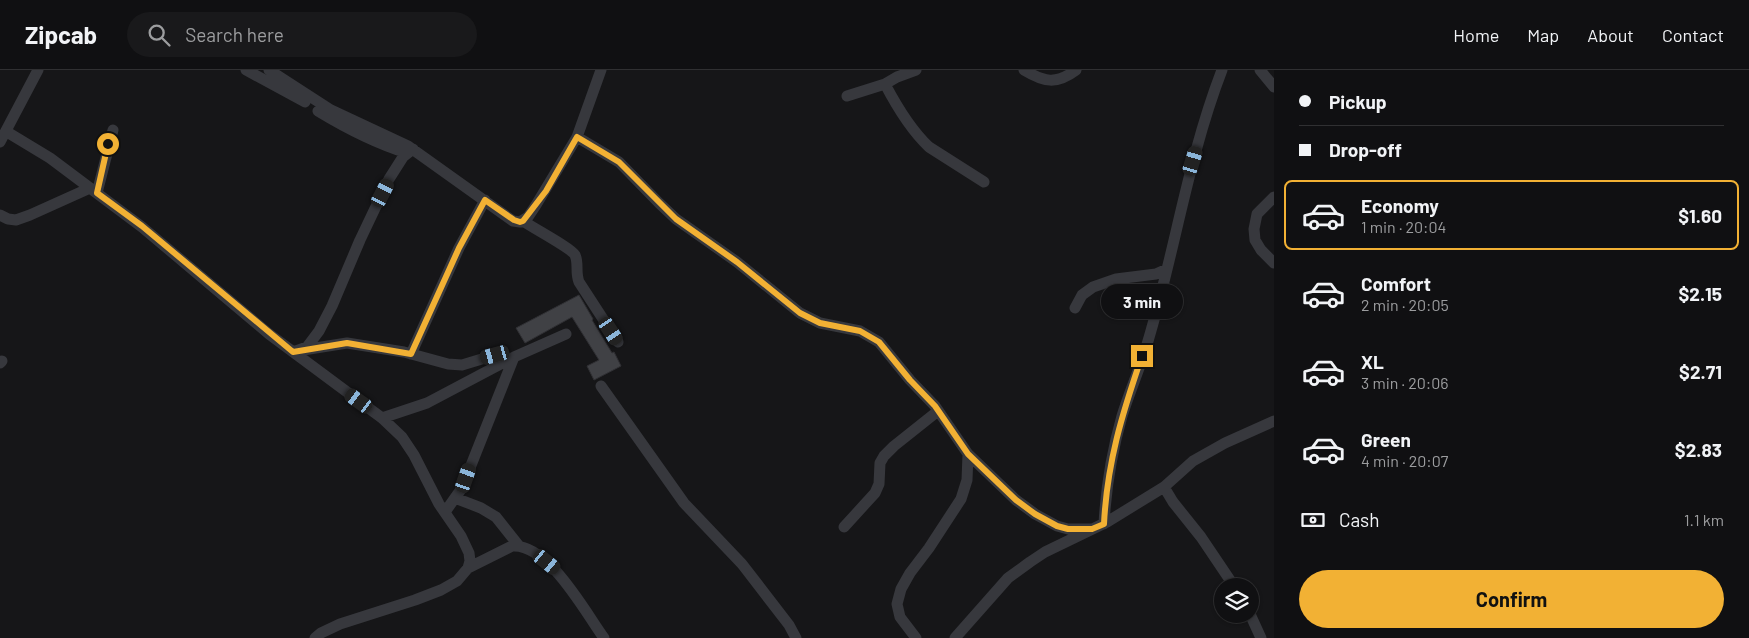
<!DOCTYPE html>
<meta charset="utf-8">
<style>
:root{--surface:#101012;--page:#19191b;--text:#f1f3f6;--muted:#9c9d9f;--line:#303032;--accent:#f2b134}
body{margin:0;font-family:Barlow,sans-serif;background:var(--page);color:var(--text);height:100vh;display:flex;flex-direction:column;font-size:19px;white-space:nowrap}
*{box-sizing:border-box;margin:0}
p{font-size:16px;color:var(--muted)}
.icon{flex:none;width:28px;height:28px;fill:none;stroke:currentColor;stroke-width:2;stroke-linecap:round;stroke-linejoin:round}
.map{position:relative;flex:1;overflow:hidden}
.drawer{display:flex;flex-direction:column;background:var(--surface);width:475px}
.drawer>*{flex:none}
.guide{display:grid;align-content:center;height:110px;padding:0 25px;background:var(--surface)}
.controls{position:absolute;left:1214px;top:508px;display:grid;gap:10px}
.controls a{display:grid;place-items:center;width:45px;height:45px;border-radius:50%;background:var(--surface);box-shadow:0 1px 4px #0004,0 0 0 1px var(--line);font-size:25px}
.end{position:absolute;width:22px;height:22px;margin:-11px;border:6px solid #f2b134;background:#111;box-shadow:0 0 0 2px #111}
.from{border-radius:50%}
.bubble{position:absolute;height:35px;border-radius:18px;background:var(--surface);box-shadow:0 1px 4px #0004,0 0 0 1px var(--line);font-size:16px;font-weight:700;line-height:35px;text-align:center}
.car{position:absolute;width:15px;height:30px;margin:-15px -8px;border-radius:6px;box-shadow:0 0 4px 1px #0007;background:linear-gradient(#222 24%,#8ab4d8 0 40%,#222 0 76%,#8ab4d8 0 86%,#222 0)}
.guide b{display:flex;align-items:center;gap:18px;height:48px;font-size:19px}
.guide b+b{border-top:1px solid var(--line)}
.guide i{width:12px;height:12px;background:var(--text)}
ul{padding:0;list-style:none}
li{display:flex;align-items:center;gap:15px;height:70px;margin:0 10px 8px;padding:0 15px;border:2px solid transparent;border-radius:8px}
li div{flex:1}
li b{display:block;font-size:19px}
li em{font-style:normal;font-weight:700}
li.active{border-color:var(--accent)}
li>.icon{width:45px;height:45px;stroke-width:1.5}
.pay{display:flex;align-items:center;gap:12px;height:55px;padding:0 25px;font-size:19px}
.pay p{margin-inline-start:auto}
.action{display:flex;gap:10px;margin-top:auto;padding:10px 25px}
.action a{flex:1;height:58px;border-radius:30px;background:var(--accent);color:#111;font-size:20px;font-weight:700;line-height:58px;text-align:center}
header{display:flex;align-items:center;gap:30px;box-sizing:border-box;height:70px;padding:0 25px;background:var(--surface);border-bottom:1px solid var(--line)}
header strong{font-size:24px}
nav{display:flex;gap:28px;margin-inline-start:auto;font-size:18px}
.search{width:350px;height:45px;background:var(--page);display:flex;align-items:center;gap:12px;box-sizing:border-box;padding:0 18px;border-radius:28px;color:var(--muted);font-size:19px}
main{display:flex;flex:1;min-height:0}
.map>svg:first-child{display:block}
.building{fill:#404145;stroke:#303034}
.lines{fill:none;stroke-linecap:round;stroke-linejoin:round}
.minor{stroke:#37383d;stroke-width:11}
.route{stroke:#f2b134;stroke-width:6}
</style>
<header>
<strong>Zipcab</strong>
<div class="search"><svg class="icon" aria-label="search" viewBox="0 0 24 24"><circle cx="10" cy="10" r="6"/><path d="M15 15l6 6"/></svg>Search here</div>
<nav><a>Home</a><a>Map</a><a>About</a><a>Contact</a></nav>
</header>
<main>
<div class="map">
<svg width="1274" height="568" viewBox="0 0 1274 568">
<rect width="100%" height="100%" fill="#161618"/>
<!-- building -->
<path class="building" d="M579,225L593,249L592,250L612,283L614,282L621,296L594,310L587,296L599,290L572,247L525,273L516,258Z"/>
<g class="lines">
<!-- minor -->
<path class="minor" d="M246,0L305,32
M269,0L331,40L408,76L513,151L520,152L528,147L536,135L577,67L601,0
M1024,0C1044,12 1056,15 1076,0
M1260,0L1274,17
M885,14C897,37 910,59 929,77L984,112
M847,26L885,14L897,7L916,0
M318,41C346,58 375,73 407,83
M7,62L50,88L142,157L269,264L382,348L402,367L414,385L439,434L461,466L469,483L470,491L468,498L457,511L441,520L415,530L340,554L321,563L315,568
M577,67L619,92L659,133L676,149L737,192L800,243L820,253L860,261L879,272L910,310L935,336L968,384L1016,430L1035,444L1057,456L1068,459H1092
M0,72L38,0
M97,123L113,60
M1274,127L1257,144L1254,159L1255,170L1261,180L1274,193
M0,145L8,149L16,150L30,145L90,118
M523,151C533,158 571,178 575,185C579,193 575,202 579,212L618,272
M1075,238L1082,225L1093,217L1116,209L1156,204L1167,199
M303,280L347,273L404,282L448,294L462,295L495,285L508,290
M293,282L307,277L319,261L332,236L360,170L389,109L403,87L413,79
M411,284L459,178L485,130
M0,293L2,291
M601,316L684,433L742,494L789,555L796,568
M382,348L427,333L514,287L566,264
M1164,417L1173,432L1201,467L1234,516
M455,428L481,438L496,447L519,476
M445,442L462,418L514,287
M1104,454C1106,417 1112,381 1122,346C1130,320 1141,296 1148,271C1175,181 1188,88 1222,0
M844,457L875,423L879,414L880,393L884,386L894,376L938,341
M468,498L512,476C548,473 585,542 604,568
M1250,544L1261,568
M916,568L900,547L897,534L901,519L910,503L929,478L961,429L967,410L968,384
M955,568L1008,508L1030,492L1045,482L1107,452L1164,417L1193,391L1225,373L1274,351"/>
</g>
<g class="lines">
<!-- route -->
<path class="route" d="M108,74L97,123L142,156L293,282L347,273L411,284L459,178L485,130L514,150L520,152L523,151L546,121L577,67L619,92L676,149L737,192L800,243L820,253L860,261L879,272L910,310L935,336L968,384L1016,430L1035,444L1057,456L1068,459H1092L1104,454C1107,393 1122,344 1142,286"/>
</g>
</svg>
<div class="controls">
<a><svg class="icon" aria-label="layers" viewBox="0 0 24 24"><path d="M12 4l9 5-9 5-9-5zM3 14l9 5 9-5"/></svg></a>
</div>
<i class="end from" style="left:108px;top:74px"></i>
<i class="end" style="left:1142px;top:286px"></i>
<div class="bubble" style="left:1101px;top:214px;width:82px">3 min</div>
<i class="car" style="left:1193px;top:91px;rotate:17deg"></i>
<i class="car" style="left:383px;top:123px;rotate:27deg"></i>
<i class="car" style="left:611px;top:261px;rotate:147deg"></i>
<i class="car" style="left:495px;top:285px;rotate:255deg"></i>
<i class="car" style="left:359px;top:331px;rotate:306deg"></i>
<i class="car" style="left:466px;top:408px;rotate:19deg"></i>
<i class="car" style="left:547px;top:492px;rotate:129deg"></i>
</div>
<section class="drawer">
<div class="guide">
<b><i class="from"></i>Pickup</b>
<b><i></i>Drop-off</b>
</div>
<ul>
<li class="active"><svg class="icon" aria-label="car" viewBox="0 0 24 24"><path d="M5 17H2v-5l4-1 3-4h7l3 4 3 1v5h-3M9 17h6M6 11h13"/><circle cx="7" cy="17" r="2"/><circle cx="17" cy="17" r="2"/></svg><div><b>Economy</b><p>1 min · 20:04</p></div><em>$1.60</em></li>
<li><svg class="icon" aria-label="car" viewBox="0 0 24 24"><path d="M5 17H2v-5l4-1 3-4h7l3 4 3 1v5h-3M9 17h6M6 11h13"/><circle cx="7" cy="17" r="2"/><circle cx="17" cy="17" r="2"/></svg><div><b>Comfort</b><p>2 min · 20:05</p></div><em>$2.15</em></li>
<li><svg class="icon" aria-label="car" viewBox="0 0 24 24"><path d="M5 17H2v-5l4-1 3-4h7l3 4 3 1v5h-3M9 17h6M6 11h13"/><circle cx="7" cy="17" r="2"/><circle cx="17" cy="17" r="2"/></svg><div><b>XL</b><p>3 min · 20:06</p></div><em>$2.71</em></li>
<li><svg class="icon" aria-label="car" viewBox="0 0 24 24"><path d="M5 17H2v-5l4-1 3-4h7l3 4 3 1v5h-3M9 17h6M6 11h13"/><circle cx="7" cy="17" r="2"/><circle cx="17" cy="17" r="2"/></svg><div><b>Green</b><p>4 min · 20:07</p></div><em>$2.83</em></li>
</ul>
<div class="pay"><svg class="icon" aria-label="cash" viewBox="0 0 24 24"><path d="M3 7h18v10H3z"/><circle cx="12" cy="12" r="2"/></svg>Cash<p>1.1 km</p></div>
<div class="action"><a>Confirm</a></div>
</section>
</main>
